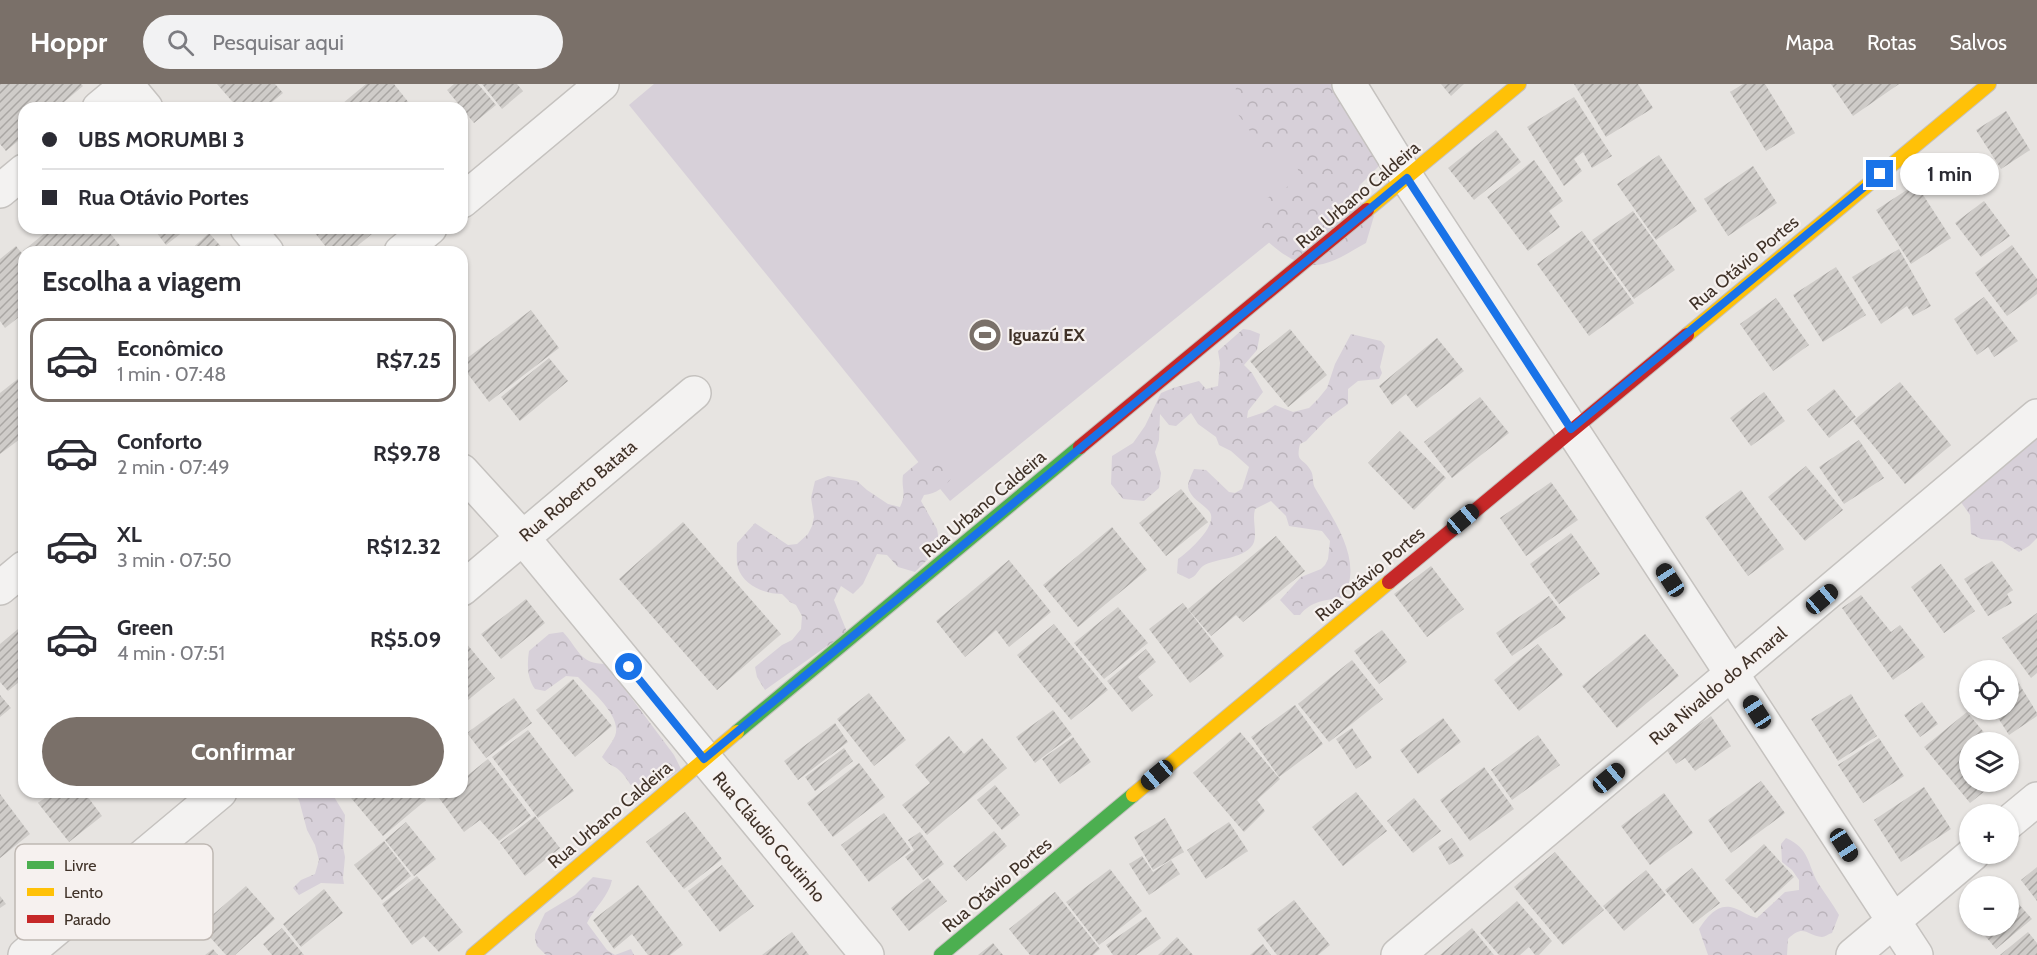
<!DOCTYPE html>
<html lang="pt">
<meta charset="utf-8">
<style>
:root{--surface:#fff;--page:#f2f2f3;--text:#2b2b33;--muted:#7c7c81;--line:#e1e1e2;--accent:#7a7069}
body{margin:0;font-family:Cabin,sans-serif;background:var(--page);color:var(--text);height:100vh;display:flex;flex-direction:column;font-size:22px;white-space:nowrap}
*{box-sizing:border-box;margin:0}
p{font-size:20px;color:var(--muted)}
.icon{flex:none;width:33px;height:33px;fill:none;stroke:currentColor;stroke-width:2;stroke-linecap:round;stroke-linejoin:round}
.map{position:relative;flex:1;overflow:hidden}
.side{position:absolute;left:18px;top:162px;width:450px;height:552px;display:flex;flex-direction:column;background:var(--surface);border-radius:18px;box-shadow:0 2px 4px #0004}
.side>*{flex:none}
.guide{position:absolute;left:18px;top:18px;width:450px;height:132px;border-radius:18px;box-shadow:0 2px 4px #0004;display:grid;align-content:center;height:132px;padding:0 24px;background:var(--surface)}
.fabs{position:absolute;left:1959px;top:576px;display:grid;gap:12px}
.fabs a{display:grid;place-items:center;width:60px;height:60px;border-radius:50%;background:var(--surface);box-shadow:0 2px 4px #0004;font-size:30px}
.end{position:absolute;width:27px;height:27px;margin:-14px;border:8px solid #1a73e8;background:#fff;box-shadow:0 0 0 3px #fff}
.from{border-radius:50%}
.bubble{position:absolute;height:42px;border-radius:21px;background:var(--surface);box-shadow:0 2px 4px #0004;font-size:20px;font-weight:800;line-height:42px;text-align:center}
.car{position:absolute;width:18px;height:36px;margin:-18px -9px;border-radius:8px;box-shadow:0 0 4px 2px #0007;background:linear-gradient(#222 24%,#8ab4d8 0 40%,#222 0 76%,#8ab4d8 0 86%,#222 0)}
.guide b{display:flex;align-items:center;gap:21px;height:57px;font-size:22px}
.guide b+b{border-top:2px solid var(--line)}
.guide i{width:15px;height:15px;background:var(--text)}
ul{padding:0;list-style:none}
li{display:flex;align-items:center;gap:18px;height:84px;margin:0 12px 9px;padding:0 12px;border:3px solid transparent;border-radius:18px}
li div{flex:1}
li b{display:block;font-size:22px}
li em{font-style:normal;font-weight:800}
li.on{border-color:var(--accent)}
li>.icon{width:54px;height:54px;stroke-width:1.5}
h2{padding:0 24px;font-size:27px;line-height:72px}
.action{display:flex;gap:12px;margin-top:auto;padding:12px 24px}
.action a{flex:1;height:69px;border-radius:36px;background:var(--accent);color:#fff;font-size:24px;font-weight:800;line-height:69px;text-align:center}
header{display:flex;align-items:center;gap:36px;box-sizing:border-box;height:84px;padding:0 30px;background:var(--accent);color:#fff}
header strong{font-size:28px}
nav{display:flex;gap:33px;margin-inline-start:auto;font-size:21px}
.search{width:420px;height:54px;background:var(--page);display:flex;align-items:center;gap:15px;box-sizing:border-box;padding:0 21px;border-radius:33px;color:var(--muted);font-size:22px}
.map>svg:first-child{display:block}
.green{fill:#d7d0d9}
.forest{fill:url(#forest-crowns)}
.building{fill:url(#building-hatch)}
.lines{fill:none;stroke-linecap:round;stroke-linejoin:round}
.street-casing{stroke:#c5c2bf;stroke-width:36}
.fast-casing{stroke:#c5c2bf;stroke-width:16}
.slow-casing{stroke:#c5c2bf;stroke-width:16}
.jam-casing{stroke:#c5c2bf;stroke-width:16}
.street{stroke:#f3f2f1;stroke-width:33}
.fast{stroke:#4caf50;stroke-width:14}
.slow{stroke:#ffc107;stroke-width:14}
.jam{stroke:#c62828;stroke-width:14}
.route{stroke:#1a73e8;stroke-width:8}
.labels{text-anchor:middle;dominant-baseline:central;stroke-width:4.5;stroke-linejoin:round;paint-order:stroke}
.street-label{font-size:18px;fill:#403228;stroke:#f6f1ef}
.poi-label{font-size:18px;font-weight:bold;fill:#403228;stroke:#f6f1ef;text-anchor:start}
.key{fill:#f6f1ef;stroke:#bfb8b3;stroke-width:1.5}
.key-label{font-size:16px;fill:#403228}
</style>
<header>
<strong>Hoppr</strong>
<div class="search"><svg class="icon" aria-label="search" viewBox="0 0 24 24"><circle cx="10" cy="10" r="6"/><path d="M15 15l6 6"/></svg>Pesquisar aqui</div>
<nav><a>Mapa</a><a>Rotas</a><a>Salvos</a></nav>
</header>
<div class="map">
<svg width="2037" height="871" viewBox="0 0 2037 871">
<defs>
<pattern id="forest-crowns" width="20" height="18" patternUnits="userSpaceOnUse" patternTransform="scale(1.5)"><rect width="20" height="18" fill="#d7d0d9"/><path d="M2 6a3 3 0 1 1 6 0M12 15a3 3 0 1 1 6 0" fill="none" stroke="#bab3ba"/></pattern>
<pattern id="building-hatch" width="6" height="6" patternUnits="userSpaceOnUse" patternTransform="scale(1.5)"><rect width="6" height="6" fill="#cfccc9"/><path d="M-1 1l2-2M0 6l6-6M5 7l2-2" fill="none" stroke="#a9a6a3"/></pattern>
</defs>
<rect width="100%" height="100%" fill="#e7e4e1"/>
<!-- green -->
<path class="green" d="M654,0H1305L1360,85L950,417L629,21Z"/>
<!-- forest -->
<path class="forest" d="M1236,0H1339L1381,80L1359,102V117L1374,132L1366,159C1353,166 1337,177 1323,180C1300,186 1276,166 1261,151V129L1267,114L1287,103L1299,89L1293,69L1262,64L1235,26Z
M1243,245L1250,246L1260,250L1257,266L1244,281L1252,289L1263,308L1248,327L1247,334L1265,328L1275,321L1293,328L1309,324L1318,315L1327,304L1335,280L1351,250L1381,257L1385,262L1380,283L1382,289L1379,295L1358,297L1348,305V320L1327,335L1306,357L1300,360C1295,380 1304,373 1311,387C1314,392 1312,399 1315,404C1333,434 1366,480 1342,514C1325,516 1311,517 1300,531H1294L1280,516L1301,493L1321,485L1325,481L1328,475L1330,457L1322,447L1289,442L1286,432L1271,417L1255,425C1252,436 1257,447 1254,458C1248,475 1215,474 1203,482C1197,487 1197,492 1189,495L1177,489L1178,475C1188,468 1220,440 1209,427C1203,420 1190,414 1188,403C1188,397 1192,390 1194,385L1206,386L1229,408L1235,409L1242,405L1249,383L1231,367L1219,361L1216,353L1198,340L1191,329L1176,342L1169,341L1160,330L1159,356L1155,368L1161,389L1159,404L1144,417L1123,415L1111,400L1112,372L1133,359L1145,342L1161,309L1173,304L1199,297L1206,305L1218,302L1220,279L1218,267Z
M2037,352V454L2029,462L2019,468L2002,457L1981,455L1971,450L1970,431L1958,414Z
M922,375H936L949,382L953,393C945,402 937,410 924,411L921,417L937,445L940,463L915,488L898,483L887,471L877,470L863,500L853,510L841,502L834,516L847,548L765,606L757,593L755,583L782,561L792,556L801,545L802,532L796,521L790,518L782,510C765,510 744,502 738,484C736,477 737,466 737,459L755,439L788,461L797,460L808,450L812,442L814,433L811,414L815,397L828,392L857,397L867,406L888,420L900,423C907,408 901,405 903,391Z
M563,548C579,565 579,580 606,580L674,671L681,685L647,708C629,707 632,699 621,688C615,681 610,683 602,673C606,666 612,659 615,652C623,632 590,606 578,593L566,592L545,607L535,605C527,594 527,580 529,567L549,550Z
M293,708H334L333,711L345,731L343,763L345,773L343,794L344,800L321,799L299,811L293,804L301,796L315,790L319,776L315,761L307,746L299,716Z
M1786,754C1810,765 1807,779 1818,799C1825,810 1833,820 1839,831L1832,849C1828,850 1825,853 1822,853C1807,852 1804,839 1788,855L1787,871H1708L1699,845C1707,833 1718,818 1734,824C1743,827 1748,832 1757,834L1785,808L1799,806V796L1792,786L1782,778L1781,760Z
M593,793L612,796C609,812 594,824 587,839L607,866L615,871L631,865L634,871H546L537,862L535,855V850L545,829L575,811Z"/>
<!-- building -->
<path class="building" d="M0,0H81L83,2L57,24H24V52L6,67L0,60Z
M217,0H275L283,9L265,24H238Z
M366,0H394L413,24H337Z
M454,0H478L496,21L474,39L447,6Z
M482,0H517L523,7L502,25Z
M1441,0H1464L1451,12Z
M1574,0H1638L1653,24L1606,53Z
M1743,0H1765L1795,49L1766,67L1730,8Z
M1831,0H1899L1853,32Z
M1574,13L1612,72L1592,84L1583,68L1574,75L1582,87L1564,102L1527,43Z
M2006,27L2030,66L2001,85L1976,46Z
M1496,46L1521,78L1474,116L1448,84Z
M1659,71L1697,127L1656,156L1617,100Z
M1534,76L1563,117L1549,127L1560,143L1528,167L1487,113Z
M1753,82L1777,119L1728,152L1704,115Z
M1916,100L1951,154L1911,180L1876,126Z
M1984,117L2010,152L1981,173L1955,139Z
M1633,127L1675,186L1634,215L1592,156Z
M51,144H106L125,168H24L23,167Z
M153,144H188L166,161Z
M311,144H379L350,168H330Z
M1582,147L1634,219L1589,252L1537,180Z
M209,149L226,168H188Z
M2012,161L2037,195V210L2007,232L1975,189Z
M16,162L24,172V229L5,244L0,237V175Z
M1899,165L1931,222L1913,232L1907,222L1881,240L1852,193Z
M1836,183L1866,231L1823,258L1793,211Z
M1984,213L2018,257L1994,273L1988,263L1977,271L1954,235Z
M1776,214L1809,261L1773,287L1740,240Z
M531,226L559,264L489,318L462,282V278Z
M1290,245L1327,291L1288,323L1250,277Z
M1437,254L1464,287L1417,324L1406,310L1392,321L1379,302Z
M549,274L568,297L520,337L501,313Z
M24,290V360L20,355L0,370V309Z
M1900,298L1951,361L1905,400L1853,337Z
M1834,305L1856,333L1829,354L1807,326Z
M1764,308L1785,337L1751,362L1730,334Z
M1480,313L1509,349L1452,394L1424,358Z
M1400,347L1446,394L1414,426L1368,379Z
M1859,356L1884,394L1844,420L1819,383Z
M1806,382L1843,426L1805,457L1768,413Z
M1551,398L1578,436L1526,472L1500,434Z
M1181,405L1208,438L1166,472L1139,439Z
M1741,406L1784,465L1748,492L1705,433Z
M683,438L781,550L717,606L619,495Z
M1112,443L1147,486L1078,543L1043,501Z
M1571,449L1600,490L1559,520L1530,480Z
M1276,452L1305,487L1243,538L1236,531L1211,552L1188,525Z
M1009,476L1051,528L1009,563L996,546L965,573L936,537Z
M1992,477L2013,506L2007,510L2012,519L1988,532L1964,495Z
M1941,480L1975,527L1944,549L1911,503Z
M1431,482L1464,525L1427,553L1394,510Z
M1861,511L1891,548L1900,541L1925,573L1893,596L1842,524Z
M1549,512L1566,534L1512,572L1496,549Z
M526,515L545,539L501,575L481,550Z
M1183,519L1224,572L1190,599L1149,545Z
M1118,523L1148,559L1104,595L1074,559Z
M2037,529V589L2031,594L2002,554Z
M24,540V594L8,607L0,598V560Z
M1054,540L1108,606L1071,636L1017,571Z
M1382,546L1407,578L1379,600L1354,567Z
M1645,550L1679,592L1617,644L1582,602Z
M466,559L495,594L462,621V562Z
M1538,560L1563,591L1519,627L1494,596Z
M1146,565L1156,578L1138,593L1153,611L1132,628L1107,597Z
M1352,576L1383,615L1329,658L1298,620Z
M573,595L612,642L575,673L536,626Z
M2018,598L2037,629V632L2009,651L1993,626H2008V603Z
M869,609L906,656L874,682L837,635Z
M1851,610L1877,652L1838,677L1811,635Z
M0,611L11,624L0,633Z
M514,614L532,639L486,674L467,649Z
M1922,618L1938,640L1920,653L1904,631Z
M1295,621L1323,660L1279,693L1251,653Z
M1053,626L1072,651L1035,679L1016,653Z
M1967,628L1992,658H1970V698H1996L1970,719L1924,663Z
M1711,632L1731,662L1695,687L1685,674L1676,680L1666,665Z
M1443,634L1461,658L1418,690L1400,666Z
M835,639L848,658L798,696L784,677Z
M1352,644L1372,674L1356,685L1336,655Z
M528,646L574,707L538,734L492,673Z
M1240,648L1280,695L1257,716L1265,727L1244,748L1193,689Z
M1538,651L1560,681L1512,716L1491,686Z
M949,652L964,670L982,654L1007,684L927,751L902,721L930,699L915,681Z
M1073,653L1091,678L1060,700L1042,675Z
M1879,654L1904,692L1863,719L1838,681Z
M844,664L853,677L815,707L805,693Z
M488,675L531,732L499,757L480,736L464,748L439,714L447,708H462V696Z
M859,679L885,713L833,753L807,719Z
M1484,683L1514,725L1470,757L1440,716Z
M1761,697L1785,729L1731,769L1708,736Z
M995,701L1020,731L1002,746L977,716Z
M1924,703L1951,745L1901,778L1874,736Z
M53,708H84L102,732L69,758L38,719Z
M346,708H420L426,716L383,752Z
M1356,708L1387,747L1343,782L1312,743Z
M1664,709L1693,749L1650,781L1621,742Z
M0,710L30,750L0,774Z
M1414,714L1441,747L1413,769L1387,737Z
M685,728L722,775L684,805L646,758Z
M884,729L911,766L869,798L841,761Z
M535,732L560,764L525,792L500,759Z
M1165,734L1184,768L1153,786L1134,753Z
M406,738L436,775L414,792L385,756Z
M1229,738L1248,767L1206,795L1187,766Z
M994,747L1007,762L966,797L953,782Z
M920,748L944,780L923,796L905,773L914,766L908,756Z
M1452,754L1464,772L1449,781L1438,763Z
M384,757L411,792L382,816L354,781Z
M1764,760L1794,793L1755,829L1725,796Z
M1555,768L1604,826L1563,861L1514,803Z
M1142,772L1153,788L1171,776L1180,790L1149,811L1129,780Z
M722,781L754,822L720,848L688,807Z
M2037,783V817L2021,796Z
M1692,784L1720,819L1693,840L1665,806Z
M1110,785L1142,827L1099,861L1066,818Z
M1646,786L1666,811L1624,847L1603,822Z
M417,792L463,848L439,868L424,852L412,861L382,820Z
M928,794L947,817L909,847L891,824Z
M638,801L683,861L670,871H648L632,850L614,865L593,836Z
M246,802L275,835L235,871H226L200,842Z
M324,805L343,829L301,863L283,840Z
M1055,808L1100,865L1093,871H1030L1009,845Z
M2008,808L2032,835L1996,865L1977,842H2008Z
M0,812L6,820L0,824Z
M1294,816L1330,861L1318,871H1277L1257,845Z
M1517,817L1552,857L1539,871H1535L1529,863L1520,871H1499L1480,849Z
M1146,833L1161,854L1136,871H1113L1106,861Z
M282,844L304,871H272L263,860Z
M1472,844L1494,871H1440Z
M792,848L809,871H762Z
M2028,848L2037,859V871H2000Z
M1177,853L1193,871H1158Z
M993,859L1003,871H978Z
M1263,860L1271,871H1250Z
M213,865L218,871H205Z"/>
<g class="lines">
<defs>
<path id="street" d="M126,0L146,24
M1349,0L1407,94L1916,871
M99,24L128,0
M0,107L24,87
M462,117L602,0
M247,144L267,168
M401,168L430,144
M462,387L523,454L867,871
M0,504L24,484
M462,505L694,309
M2008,739L2037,715
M25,871L220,708
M1398,871L2037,332
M1853,871L1973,770"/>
<path id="fast" d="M737,648L1080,363
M941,871L1133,711"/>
<path id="slow" d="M1367,126L1519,0
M1687,251L1989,0
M1133,711L1389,498
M473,871L737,648"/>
<path id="jam" d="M1080,363L1367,126
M1389,498L1687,251"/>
</defs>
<!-- street casing -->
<use href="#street" class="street-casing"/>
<!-- fast casing -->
<use href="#fast" class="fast-casing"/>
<!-- slow casing -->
<use href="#slow" class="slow-casing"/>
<!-- jam casing -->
<use href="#jam" class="jam-casing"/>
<!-- street -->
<use href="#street" class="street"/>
<!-- fast -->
<use href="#fast" class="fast"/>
<!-- slow -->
<use href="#slow" class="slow"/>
<!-- jam -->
<use href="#jam" class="jam"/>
</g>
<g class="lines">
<!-- route -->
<path class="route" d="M629,583L704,675L1407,94L1571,345L1880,90"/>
</g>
<!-- icons -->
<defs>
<symbol id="stadium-disc" viewBox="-11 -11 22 22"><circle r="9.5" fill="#7a7069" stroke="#f6f1ef"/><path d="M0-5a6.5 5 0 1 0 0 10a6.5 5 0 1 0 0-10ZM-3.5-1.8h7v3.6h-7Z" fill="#fff"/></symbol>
</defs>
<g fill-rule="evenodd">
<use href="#stadium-disc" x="966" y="232" width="38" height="38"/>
</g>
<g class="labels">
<!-- street labels -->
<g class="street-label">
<text transform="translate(1358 111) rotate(-40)">Rua Urbano Caldeira</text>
<text transform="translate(1744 179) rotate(-40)">Rua Otávio Portes</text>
<text transform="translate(578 407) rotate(-40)">Rua Roberto Batata</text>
<text transform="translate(984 420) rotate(-40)">Rua Urbano Caldeira</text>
<text transform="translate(1370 490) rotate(-40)">Rua Otávio Portes</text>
<text transform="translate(1718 602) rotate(-40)">Rua Nivaldo do Amaral</text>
<text transform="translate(610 731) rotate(-40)">Rua Urbano Caldeira</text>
<text transform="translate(769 753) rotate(50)">Rua Cláudio Coutinho</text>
<text transform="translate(997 801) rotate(-40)">Rua Otávio Portes</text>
</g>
<!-- poi labels -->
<g class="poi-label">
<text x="1008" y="251">Iguazú EX</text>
</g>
</g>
<!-- legend -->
<rect x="15" y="760" width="198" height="96" rx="9" class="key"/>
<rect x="27" y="777" width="27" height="8" fill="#4caf50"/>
<rect x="27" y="804" width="27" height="8" fill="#ffc107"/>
<rect x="27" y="831" width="27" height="8" fill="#c62828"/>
<g class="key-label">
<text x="64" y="787">Livre</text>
<text x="64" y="814">Lento</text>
<text x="64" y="841">Parado</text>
</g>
</svg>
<div class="fabs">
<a><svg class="icon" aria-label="locate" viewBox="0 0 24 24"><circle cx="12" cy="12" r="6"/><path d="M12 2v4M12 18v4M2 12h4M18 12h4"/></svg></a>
<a><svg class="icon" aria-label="layers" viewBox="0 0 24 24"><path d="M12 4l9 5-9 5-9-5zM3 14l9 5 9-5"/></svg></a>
<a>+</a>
<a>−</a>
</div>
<i class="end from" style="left:629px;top:583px"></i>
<i class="end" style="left:1880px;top:90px"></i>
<div class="bubble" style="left:1900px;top:69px;width:99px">1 min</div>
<i class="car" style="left:1463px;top:435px;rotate:50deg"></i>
<i class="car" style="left:1670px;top:496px;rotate:327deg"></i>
<i class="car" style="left:1822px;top:515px;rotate:50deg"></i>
<i class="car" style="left:1757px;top:628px;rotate:327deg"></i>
<i class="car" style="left:1157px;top:691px;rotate:230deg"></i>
<i class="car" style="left:1609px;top:694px;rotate:50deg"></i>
<i class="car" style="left:1844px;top:761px;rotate:147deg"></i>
<div class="guide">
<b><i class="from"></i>UBS MORUMBI 3</b>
<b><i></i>Rua Otávio Portes</b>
</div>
<section class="side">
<h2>Escolha a viagem</h2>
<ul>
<li class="on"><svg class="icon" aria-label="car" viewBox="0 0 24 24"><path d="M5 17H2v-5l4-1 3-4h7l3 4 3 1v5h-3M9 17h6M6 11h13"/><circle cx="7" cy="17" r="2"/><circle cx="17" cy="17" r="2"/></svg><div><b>Econômico</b><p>1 min · 07:48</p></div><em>R$7.25</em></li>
<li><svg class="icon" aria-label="car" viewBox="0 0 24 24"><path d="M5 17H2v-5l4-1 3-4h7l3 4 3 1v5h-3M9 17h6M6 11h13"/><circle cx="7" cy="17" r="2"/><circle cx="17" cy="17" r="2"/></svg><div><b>Conforto</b><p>2 min · 07:49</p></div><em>R$9.78</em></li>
<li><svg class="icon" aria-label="car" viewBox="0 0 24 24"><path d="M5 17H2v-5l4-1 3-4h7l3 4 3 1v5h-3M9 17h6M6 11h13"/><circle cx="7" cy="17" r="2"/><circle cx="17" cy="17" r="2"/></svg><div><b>XL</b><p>3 min · 07:50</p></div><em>R$12.32</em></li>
<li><svg class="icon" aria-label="car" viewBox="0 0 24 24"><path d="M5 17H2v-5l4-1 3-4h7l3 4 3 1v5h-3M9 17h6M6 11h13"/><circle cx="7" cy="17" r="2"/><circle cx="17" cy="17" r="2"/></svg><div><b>Green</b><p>4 min · 07:51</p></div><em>R$5.09</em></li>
</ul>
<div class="action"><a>Confirmar</a></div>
</section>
</div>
